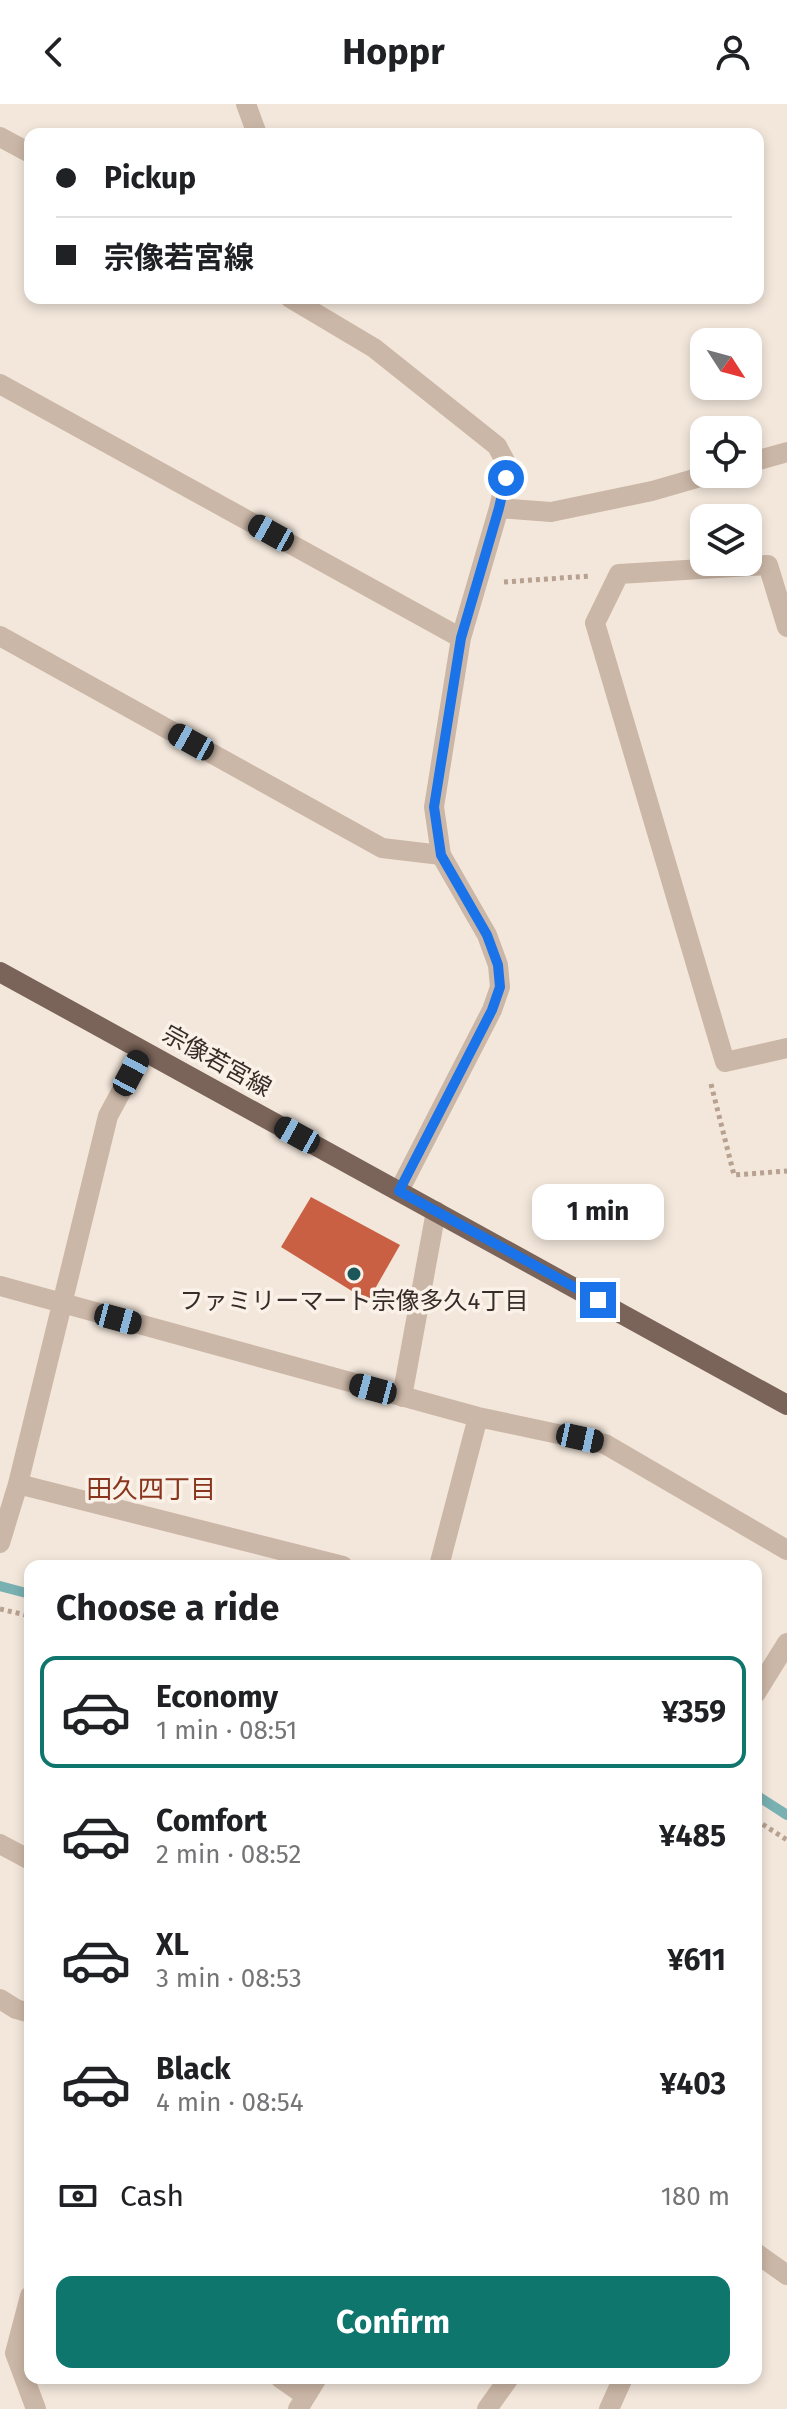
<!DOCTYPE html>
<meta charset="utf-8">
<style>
:root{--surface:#fff;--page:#f2f2f2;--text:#202124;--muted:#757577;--line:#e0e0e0;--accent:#0f766e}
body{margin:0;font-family:"Fira Sans","Noto Sans JP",sans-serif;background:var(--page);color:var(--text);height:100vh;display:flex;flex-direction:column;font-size:30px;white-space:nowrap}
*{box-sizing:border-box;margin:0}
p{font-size:26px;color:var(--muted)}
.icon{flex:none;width:44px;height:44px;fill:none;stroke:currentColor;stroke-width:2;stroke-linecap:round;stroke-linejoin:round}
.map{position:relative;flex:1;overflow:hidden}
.details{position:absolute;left:24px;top:1456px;width:738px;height:824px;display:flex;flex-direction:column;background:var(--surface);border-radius:16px;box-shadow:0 4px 12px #0003}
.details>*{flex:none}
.guide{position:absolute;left:24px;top:24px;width:740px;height:176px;border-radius:16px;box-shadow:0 4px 12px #0003;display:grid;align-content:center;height:176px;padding:0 32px;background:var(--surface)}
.needle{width:52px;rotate:126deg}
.controls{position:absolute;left:690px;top:224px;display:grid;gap:16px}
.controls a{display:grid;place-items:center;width:72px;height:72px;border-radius:16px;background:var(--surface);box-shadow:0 4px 12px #0003;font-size:40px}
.end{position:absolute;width:36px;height:36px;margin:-18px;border:10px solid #1a73e8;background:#fff;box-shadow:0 0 0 4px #fff}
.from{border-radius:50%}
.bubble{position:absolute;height:56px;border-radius:16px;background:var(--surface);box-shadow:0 4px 12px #0003;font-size:26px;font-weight:700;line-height:56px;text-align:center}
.car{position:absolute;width:24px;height:48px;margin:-24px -12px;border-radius:10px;box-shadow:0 0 6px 2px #0007;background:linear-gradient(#222 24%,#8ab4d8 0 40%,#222 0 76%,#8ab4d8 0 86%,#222 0)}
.guide b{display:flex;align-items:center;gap:28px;height:76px;font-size:30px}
.guide b+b{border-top:2px solid var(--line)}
.guide i{width:20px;height:20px;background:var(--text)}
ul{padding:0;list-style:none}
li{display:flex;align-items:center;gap:24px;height:112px;margin:0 16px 12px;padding:0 16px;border:4px solid transparent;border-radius:16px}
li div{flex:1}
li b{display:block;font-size:30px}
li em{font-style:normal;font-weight:700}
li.current{border-color:var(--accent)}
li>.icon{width:72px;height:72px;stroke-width:1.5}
h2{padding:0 32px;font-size:36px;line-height:96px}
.pay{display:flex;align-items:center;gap:20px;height:88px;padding:0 32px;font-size:30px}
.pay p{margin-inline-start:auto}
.button{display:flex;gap:16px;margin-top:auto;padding:16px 32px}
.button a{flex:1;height:92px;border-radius:16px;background:var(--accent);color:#fff;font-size:32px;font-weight:700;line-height:92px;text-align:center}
header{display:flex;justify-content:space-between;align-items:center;height:104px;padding:0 32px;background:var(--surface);font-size:36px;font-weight:700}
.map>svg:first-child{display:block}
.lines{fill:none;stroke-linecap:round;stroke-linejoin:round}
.stream{stroke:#79b0b1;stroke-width:10}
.building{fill:#c96043}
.path{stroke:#b7a191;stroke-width:5;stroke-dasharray:4 4;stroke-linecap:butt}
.minor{stroke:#cbb7a7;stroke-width:20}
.major{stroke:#7a6358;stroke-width:20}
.route{stroke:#1a73e8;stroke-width:10}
.poi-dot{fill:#1c585a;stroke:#faf1e8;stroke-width:3}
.labels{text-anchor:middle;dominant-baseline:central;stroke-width:7;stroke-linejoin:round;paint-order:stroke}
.street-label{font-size:24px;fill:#372c28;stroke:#faf1e8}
.poi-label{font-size:24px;fill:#372c28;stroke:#faf1e8}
.neighbourhood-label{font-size:26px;fill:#89351e;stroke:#faf1e8}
</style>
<header><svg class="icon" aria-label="back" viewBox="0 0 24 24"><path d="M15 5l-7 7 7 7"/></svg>Hoppr<svg class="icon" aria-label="person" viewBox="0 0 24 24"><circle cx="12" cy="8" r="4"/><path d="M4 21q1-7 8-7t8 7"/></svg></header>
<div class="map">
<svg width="787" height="2305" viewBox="0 0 787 2305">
<rect width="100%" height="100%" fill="#f3e7db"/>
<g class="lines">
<!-- stream -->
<path class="stream" d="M0,1482L30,1490
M756,1691L787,1711"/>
</g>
<!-- building -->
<path class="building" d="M311,1093L400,1141L368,1197L281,1143Z"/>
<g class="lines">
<!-- path -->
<path class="path" d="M504,478L590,472
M711,980L734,1071L787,1067
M0,1505L30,1512
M756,1716L787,1736"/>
<!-- minor -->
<path class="minor" d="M246,0L257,30
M0,33L30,49
M290,194L374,244L497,342L505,357L506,374L499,404L461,534L434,703L441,751L487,831L498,861L500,883L492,906L399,1087
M0,280L461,534
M748,359L787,348
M499,404L551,408L652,387L711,370
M787,523L768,461L619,470L595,519L725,958L787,944
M0,532L382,744L441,751
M143,947L108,1012L18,1380L343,1462
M0,1182L478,1313L605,1340L787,1446
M402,1293L436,1107
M0,1439L18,1380
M439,1462L478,1313
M756,1589L787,1539
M0,1740L30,1756
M0,1895L16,1905L30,1909
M756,2149L787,2171
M30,2192L15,2249L36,2305
M280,2274L306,2292
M298,2305L317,2274
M487,2305L509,2274
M609,2305L623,2274"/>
<!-- major -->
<path class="major" d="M0,868L787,1301"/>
</g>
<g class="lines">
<!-- route -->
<path class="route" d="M506,374L499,404L461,534L434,703L441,751L487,831L498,861L500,883L492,906L399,1087L598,1196"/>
</g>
<!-- markers -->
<circle class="poi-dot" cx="354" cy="1170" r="8"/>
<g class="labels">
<!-- street labels -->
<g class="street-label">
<text transform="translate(217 957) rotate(29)">宗像若宮線</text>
</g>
<!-- poi labels -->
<g class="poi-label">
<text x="354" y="1197">ファミリーマート宗像多久4丁目</text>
</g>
<!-- neighbourhood labels -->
<g class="neighbourhood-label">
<text x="151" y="1385">田久四丁目</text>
</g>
</g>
</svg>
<div class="controls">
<a><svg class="needle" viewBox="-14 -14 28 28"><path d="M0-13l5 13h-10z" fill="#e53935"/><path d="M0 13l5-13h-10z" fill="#757577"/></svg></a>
<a><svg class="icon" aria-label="locate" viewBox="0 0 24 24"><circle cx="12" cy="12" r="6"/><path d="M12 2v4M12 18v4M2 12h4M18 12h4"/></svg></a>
<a><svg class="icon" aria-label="layers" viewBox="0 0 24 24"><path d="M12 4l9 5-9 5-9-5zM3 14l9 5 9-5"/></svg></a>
</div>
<i class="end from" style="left:506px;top:374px"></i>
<i class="end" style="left:598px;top:1196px"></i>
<div class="bubble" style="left:532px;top:1080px;width:132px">1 min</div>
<i class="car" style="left:271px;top:429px;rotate:299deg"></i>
<i class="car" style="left:191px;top:638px;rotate:299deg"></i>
<i class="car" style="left:131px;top:969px;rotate:28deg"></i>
<i class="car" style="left:297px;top:1031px;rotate:299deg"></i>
<i class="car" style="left:118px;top:1215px;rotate:105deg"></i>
<i class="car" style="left:373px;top:1285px;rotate:285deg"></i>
<i class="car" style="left:580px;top:1334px;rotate:102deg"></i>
<div class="guide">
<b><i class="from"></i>Pickup</b>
<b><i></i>宗像若宮線</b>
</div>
<section class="details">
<h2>Choose a ride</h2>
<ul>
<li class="current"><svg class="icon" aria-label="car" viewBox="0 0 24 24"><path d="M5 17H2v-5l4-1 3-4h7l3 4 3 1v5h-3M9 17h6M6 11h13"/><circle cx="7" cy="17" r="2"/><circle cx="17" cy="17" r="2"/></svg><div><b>Economy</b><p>1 min · 08:51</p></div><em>¥359</em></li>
<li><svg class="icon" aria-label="car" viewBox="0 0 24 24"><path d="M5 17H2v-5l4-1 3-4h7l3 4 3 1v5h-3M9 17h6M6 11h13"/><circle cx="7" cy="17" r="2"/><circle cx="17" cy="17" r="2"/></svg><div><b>Comfort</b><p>2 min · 08:52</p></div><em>¥485</em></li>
<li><svg class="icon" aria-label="car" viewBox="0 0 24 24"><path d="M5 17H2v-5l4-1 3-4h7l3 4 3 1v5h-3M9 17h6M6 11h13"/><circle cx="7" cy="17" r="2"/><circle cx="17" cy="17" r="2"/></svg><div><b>XL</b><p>3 min · 08:53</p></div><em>¥611</em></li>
<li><svg class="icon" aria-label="car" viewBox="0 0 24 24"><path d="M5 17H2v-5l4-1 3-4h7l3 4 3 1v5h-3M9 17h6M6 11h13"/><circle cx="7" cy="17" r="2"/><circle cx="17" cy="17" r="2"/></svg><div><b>Black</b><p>4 min · 08:54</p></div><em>¥403</em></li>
</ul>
<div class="pay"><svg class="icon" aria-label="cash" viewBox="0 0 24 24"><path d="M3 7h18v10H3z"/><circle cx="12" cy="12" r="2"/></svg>Cash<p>180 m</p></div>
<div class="button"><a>Confirm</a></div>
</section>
</div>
